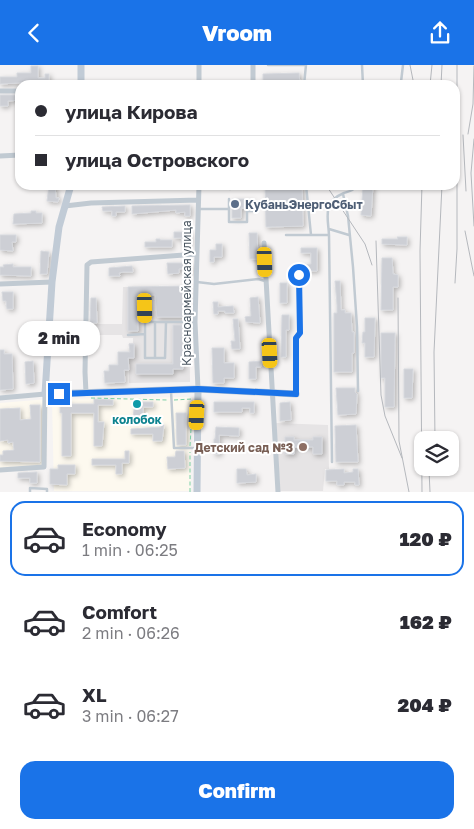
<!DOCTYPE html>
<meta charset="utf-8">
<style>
:root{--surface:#fff;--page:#f2f2f3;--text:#2b2b33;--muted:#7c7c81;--line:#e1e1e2;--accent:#1a73e8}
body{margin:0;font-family:"Golos Text",sans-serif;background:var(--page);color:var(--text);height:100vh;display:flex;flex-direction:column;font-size:19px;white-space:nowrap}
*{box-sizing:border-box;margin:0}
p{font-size:16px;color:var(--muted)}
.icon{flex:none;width:28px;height:28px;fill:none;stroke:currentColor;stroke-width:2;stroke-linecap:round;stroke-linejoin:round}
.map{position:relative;height:427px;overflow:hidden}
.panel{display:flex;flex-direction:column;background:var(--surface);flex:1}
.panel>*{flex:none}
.guide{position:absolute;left:15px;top:15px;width:445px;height:110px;border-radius:15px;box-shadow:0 1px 4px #0004;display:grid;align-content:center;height:110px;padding:0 20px;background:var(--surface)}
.tools{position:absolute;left:414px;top:366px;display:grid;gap:10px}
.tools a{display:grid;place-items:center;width:45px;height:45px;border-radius:10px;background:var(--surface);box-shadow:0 1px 4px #0004;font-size:25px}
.end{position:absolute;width:22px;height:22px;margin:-11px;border:6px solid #1a73e8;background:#fff;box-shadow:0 0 0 2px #fff}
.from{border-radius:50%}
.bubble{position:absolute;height:35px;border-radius:15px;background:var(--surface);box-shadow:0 1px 4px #0004;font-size:16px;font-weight:800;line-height:35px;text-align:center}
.car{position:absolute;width:15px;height:30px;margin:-15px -8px;border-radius:6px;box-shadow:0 0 4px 1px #0007;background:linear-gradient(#f5c518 24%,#345 0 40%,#f5c518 0 76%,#345 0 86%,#f5c518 0)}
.guide b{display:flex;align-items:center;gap:18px;height:48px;font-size:19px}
.guide b+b{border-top:1px solid var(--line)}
.guide i{width:12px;height:12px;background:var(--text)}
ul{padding:9px 0 0;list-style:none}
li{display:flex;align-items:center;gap:15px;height:75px;margin:0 10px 8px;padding:0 10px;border:2px solid transparent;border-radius:15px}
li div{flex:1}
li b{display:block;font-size:19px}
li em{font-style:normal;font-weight:800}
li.selected{border-color:var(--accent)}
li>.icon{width:45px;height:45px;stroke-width:1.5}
.primary-button{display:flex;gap:10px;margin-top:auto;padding:10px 20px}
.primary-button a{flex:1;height:58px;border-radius:15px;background:var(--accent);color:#fff;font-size:20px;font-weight:800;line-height:58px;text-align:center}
header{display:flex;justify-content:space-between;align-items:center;height:65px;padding:0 20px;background:var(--accent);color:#fff;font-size:22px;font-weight:800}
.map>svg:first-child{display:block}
.commercial{fill:#fdf9ef}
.education{fill:#e6e4e5}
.building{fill:#cdcfd5;stroke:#d7d9de;filter:url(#shadow)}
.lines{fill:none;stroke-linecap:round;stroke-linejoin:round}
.path{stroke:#7ad0a6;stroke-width:1;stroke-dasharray:4 2.5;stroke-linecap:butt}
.lane{stroke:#c1cad2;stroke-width:2.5}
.street{stroke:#c1cad2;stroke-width:5}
.secondary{stroke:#c1cbd6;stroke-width:7}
.rail{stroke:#b5b8bd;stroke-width:1}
.route{stroke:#1a73e8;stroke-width:6}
.service-dot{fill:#5c6f8a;stroke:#fff;stroke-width:2}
.culture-dot{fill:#0f9aa8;stroke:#fff;stroke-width:2}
.education-dot{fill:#8d6e63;stroke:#fff;stroke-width:2}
.labels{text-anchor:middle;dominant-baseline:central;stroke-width:4;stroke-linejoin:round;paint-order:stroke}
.service-label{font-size:12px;font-weight:bold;fill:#4e5e75;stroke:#fff;text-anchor:start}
.street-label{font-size:12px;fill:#4a5661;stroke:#fff}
.culture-label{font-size:12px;font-weight:bold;fill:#0d838f;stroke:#fff}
.education-label{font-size:12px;font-weight:bold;fill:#785e54;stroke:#fff;text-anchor:end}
</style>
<header><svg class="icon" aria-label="back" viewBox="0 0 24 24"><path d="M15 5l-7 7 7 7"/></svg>Vroom<svg class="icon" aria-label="share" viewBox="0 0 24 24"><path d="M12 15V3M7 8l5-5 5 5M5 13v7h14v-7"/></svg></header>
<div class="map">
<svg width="474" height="427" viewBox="0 0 474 427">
<defs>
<filter id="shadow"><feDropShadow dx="2" dy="2" stdDeviation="2.5" flood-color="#0004"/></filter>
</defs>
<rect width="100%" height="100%" fill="#f5f3f3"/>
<!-- commercial -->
<path class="commercial" d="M190,332L191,426H54L52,334Z
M48,334L46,402L0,407V338Z"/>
<!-- education -->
<path class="education" d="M189,221L190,317L129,318V278H133V273H123L122,270H88V259H122L123,222Z
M276,358L328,360L329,404H325L323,426H280Z"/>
<!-- building -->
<path class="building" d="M31,1H38V13H45V9H49V19L34,18V17L0,19V12H17V8H31Z
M299,8L300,20H263V9Z
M0,30H20V35L8,36V41H0Z
M49,120H55L56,133H59L58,137L47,136Z
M265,120H302L303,161L266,162Z
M363,120H373L371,151L361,150Z
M232,134H252V143H241V153H232Z
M190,140V151H185V147L176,148V145L132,149V141Z
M125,141V147H116V151H112V146H103L102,142Z
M31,146H36V148H42V158L13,159L14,149L31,148Z
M174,167H190V180H182V173H174Z
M249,168H257L258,194H250Z
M0,170H16V177H12L13,186L0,185Z
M397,172H407V180L382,179V174H398Z
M156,174H160V175H172V182H145V177H156Z
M216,179H222V192H214V197H210V185H216Z
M301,183H317V206H300V200L311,199V188H301Z
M41,186L49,187L47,209H40Z
M382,193H392L393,209L398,210V222H393V245H381Z
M167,198H190L191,209H186V203L179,204V208L168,209Z
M13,199V202H31V211L0,210V202H4L3,200Z
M132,201L133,207H123L119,208L120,211H109V203Z
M335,216H340L341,245H345V248H351L352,267H354V288H352V307H334V248H337V240Z
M280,218H287V238H280Z
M189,221V233H183V252H157L155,230H137L138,266H128V222Z
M2,227H13V244H7L6,236H3Z
M258,232L260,258L246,257L245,252L251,251L250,233Z
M91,233H96L97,258H90Z
M213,237H218V242L233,241L234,248H225V246H218V249H214Z
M282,250H289V265H286V292H281Z
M365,253H375L374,292H365V278H362L363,267H365Z
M233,254H238L240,284H232L231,276H235Z
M173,260H182L183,304H173V309H136V299H173Z
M381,268H395L394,342H385V313H381Z
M129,279H134V293H128L129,305H124L125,317L105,318L104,306H109V300H118V287H130Z
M212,283H224V298H234V313H224V318H213Z
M0,285H4V289H12L13,324L0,325Z
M33,296L34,318L26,319L25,297Z
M261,296V302H256V314H249V297Z
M404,304H413L412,333H404Z
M336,323H355V327L357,329L356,349L338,350Z
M94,334L113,335V340H98V357H104L102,381H94V348H71V391H62V348H60V337H70L71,339H94Z
M135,337H153V342H143V352H133Z
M214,337H254V348H250V343H242V347H214Z
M290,337L291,355L280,356V338Z
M30,340H40V397L0,396V390H3V386L14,385L13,377L8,378V375L0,376V344L20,343V355L31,354Z
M176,348H186V380H177Z
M161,359L164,360L162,376H153V369H131V364L161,362Z
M356,360L358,397H336L335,361Z
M216,362L239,363V371L219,370L220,389H214V374H215Z
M285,372H294V375H313V372H322V389H313V382H294V389H285Z
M125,386H129V398H122V409H116V400H92V394H125Z
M176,386H184L185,403L168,404L167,392H175Z
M58,400H75V409H67V420L50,419V404H58Z
M237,404H246L247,410L256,409V417L237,418Z
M344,404V408L353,407V404H358L359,420H355V417H344V420H337V416H326V405Z
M37,407V418H30V413H18V408Z"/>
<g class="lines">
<!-- path -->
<path class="path" d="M91,333L167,335
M57,335H70L72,334
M174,335L192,334
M190,381L192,347
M190,427V387"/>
<!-- lane -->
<path class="lane" d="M268,0H306L304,20
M362,0L363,20
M401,17L403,0
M230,120V124
M306,120L311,170
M343,129L348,151L353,202L357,262L358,326
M229,134V144
M200,144H229V157H247V146H253
M329,164L349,170
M286,170H329
M197,217L214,219L258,214L265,216
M145,243V257
M166,257L165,293H145V257H194
M128,270L145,269
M155,293V257
M171,326L174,383H196
M332,397L329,170C328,152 322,137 344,128C350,126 353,126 357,120
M30,427V423L47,424V427"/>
<!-- street -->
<path class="street" d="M253,0V20
M199,20V0
M0,26H20
M0,91L20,90
M65,141L91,138L198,135
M264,178L278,427
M0,219L52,217
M198,324L195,257L199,120
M86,328L85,307L87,200L91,197L197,189
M296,329V273L300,267L299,210
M0,333L45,329L44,402L0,405"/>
<!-- secondary -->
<path class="secondary" d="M81,20V0
M71,120L59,162L52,217L45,329L198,324L296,329
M197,427L198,324"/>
<!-- rail -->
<path class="rail" d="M410,0L414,20
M312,17V20
M430,20L432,0
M441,20L442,0
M468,69L473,39L474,1
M463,70L466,126
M474,74L471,108L474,161
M326,120L365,179L372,200
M465,166L474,211
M376,176L381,330L385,351L402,393
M455,218L457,184V0
M398,233L399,376L409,427
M435,375L434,287L442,120
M429,405L430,427
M422,427L420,186L422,120"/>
</g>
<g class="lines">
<!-- route -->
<path class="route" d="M59,329L198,324L296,329V273L300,268L299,210"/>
</g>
<!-- markers -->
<circle class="service-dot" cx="235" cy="139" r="5"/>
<circle class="culture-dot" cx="137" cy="339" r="5"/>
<circle class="education-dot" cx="303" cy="382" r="5"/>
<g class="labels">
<!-- service labels -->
<g class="service-label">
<text x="245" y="139">КубаньЭнергоСбыт</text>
</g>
<!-- street labels -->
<g class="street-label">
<text transform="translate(186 228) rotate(-90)">Красноармейская улица</text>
</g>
<!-- culture labels -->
<g class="culture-label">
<text x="137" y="354">колобок</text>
</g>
<!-- education labels -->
<g class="education-label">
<text x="293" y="382">Детский сад №3</text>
</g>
</g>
</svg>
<div class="tools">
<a><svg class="icon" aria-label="layers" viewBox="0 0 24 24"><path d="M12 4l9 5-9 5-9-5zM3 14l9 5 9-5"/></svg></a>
</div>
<i class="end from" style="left:299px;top:210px"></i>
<i class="end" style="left:59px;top:329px"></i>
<div class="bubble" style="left:18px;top:256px;width:82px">2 min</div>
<i class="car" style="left:265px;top:197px;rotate:178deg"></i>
<i class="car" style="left:145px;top:243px;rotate:179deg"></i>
<i class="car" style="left:270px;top:288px;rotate:177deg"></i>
<i class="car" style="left:197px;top:350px;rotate:183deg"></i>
<div class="guide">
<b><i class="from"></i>улица Кирова</b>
<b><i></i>улица Островского</b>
</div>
</div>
<section class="panel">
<ul>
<li class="selected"><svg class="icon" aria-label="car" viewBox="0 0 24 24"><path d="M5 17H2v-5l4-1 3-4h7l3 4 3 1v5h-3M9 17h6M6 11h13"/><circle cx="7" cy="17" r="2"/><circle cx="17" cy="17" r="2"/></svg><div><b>Economy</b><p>1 min · 06:25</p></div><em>120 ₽</em></li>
<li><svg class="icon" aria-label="car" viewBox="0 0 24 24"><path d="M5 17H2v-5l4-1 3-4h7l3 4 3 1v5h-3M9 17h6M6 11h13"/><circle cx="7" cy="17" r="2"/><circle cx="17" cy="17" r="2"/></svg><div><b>Comfort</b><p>2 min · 06:26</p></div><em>162 ₽</em></li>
<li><svg class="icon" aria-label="car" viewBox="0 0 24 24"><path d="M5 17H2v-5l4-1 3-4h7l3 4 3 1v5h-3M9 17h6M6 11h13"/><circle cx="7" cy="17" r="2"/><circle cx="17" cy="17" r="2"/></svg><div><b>XL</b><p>3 min · 06:27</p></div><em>204 ₽</em></li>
</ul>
<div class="primary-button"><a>Confirm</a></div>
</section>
